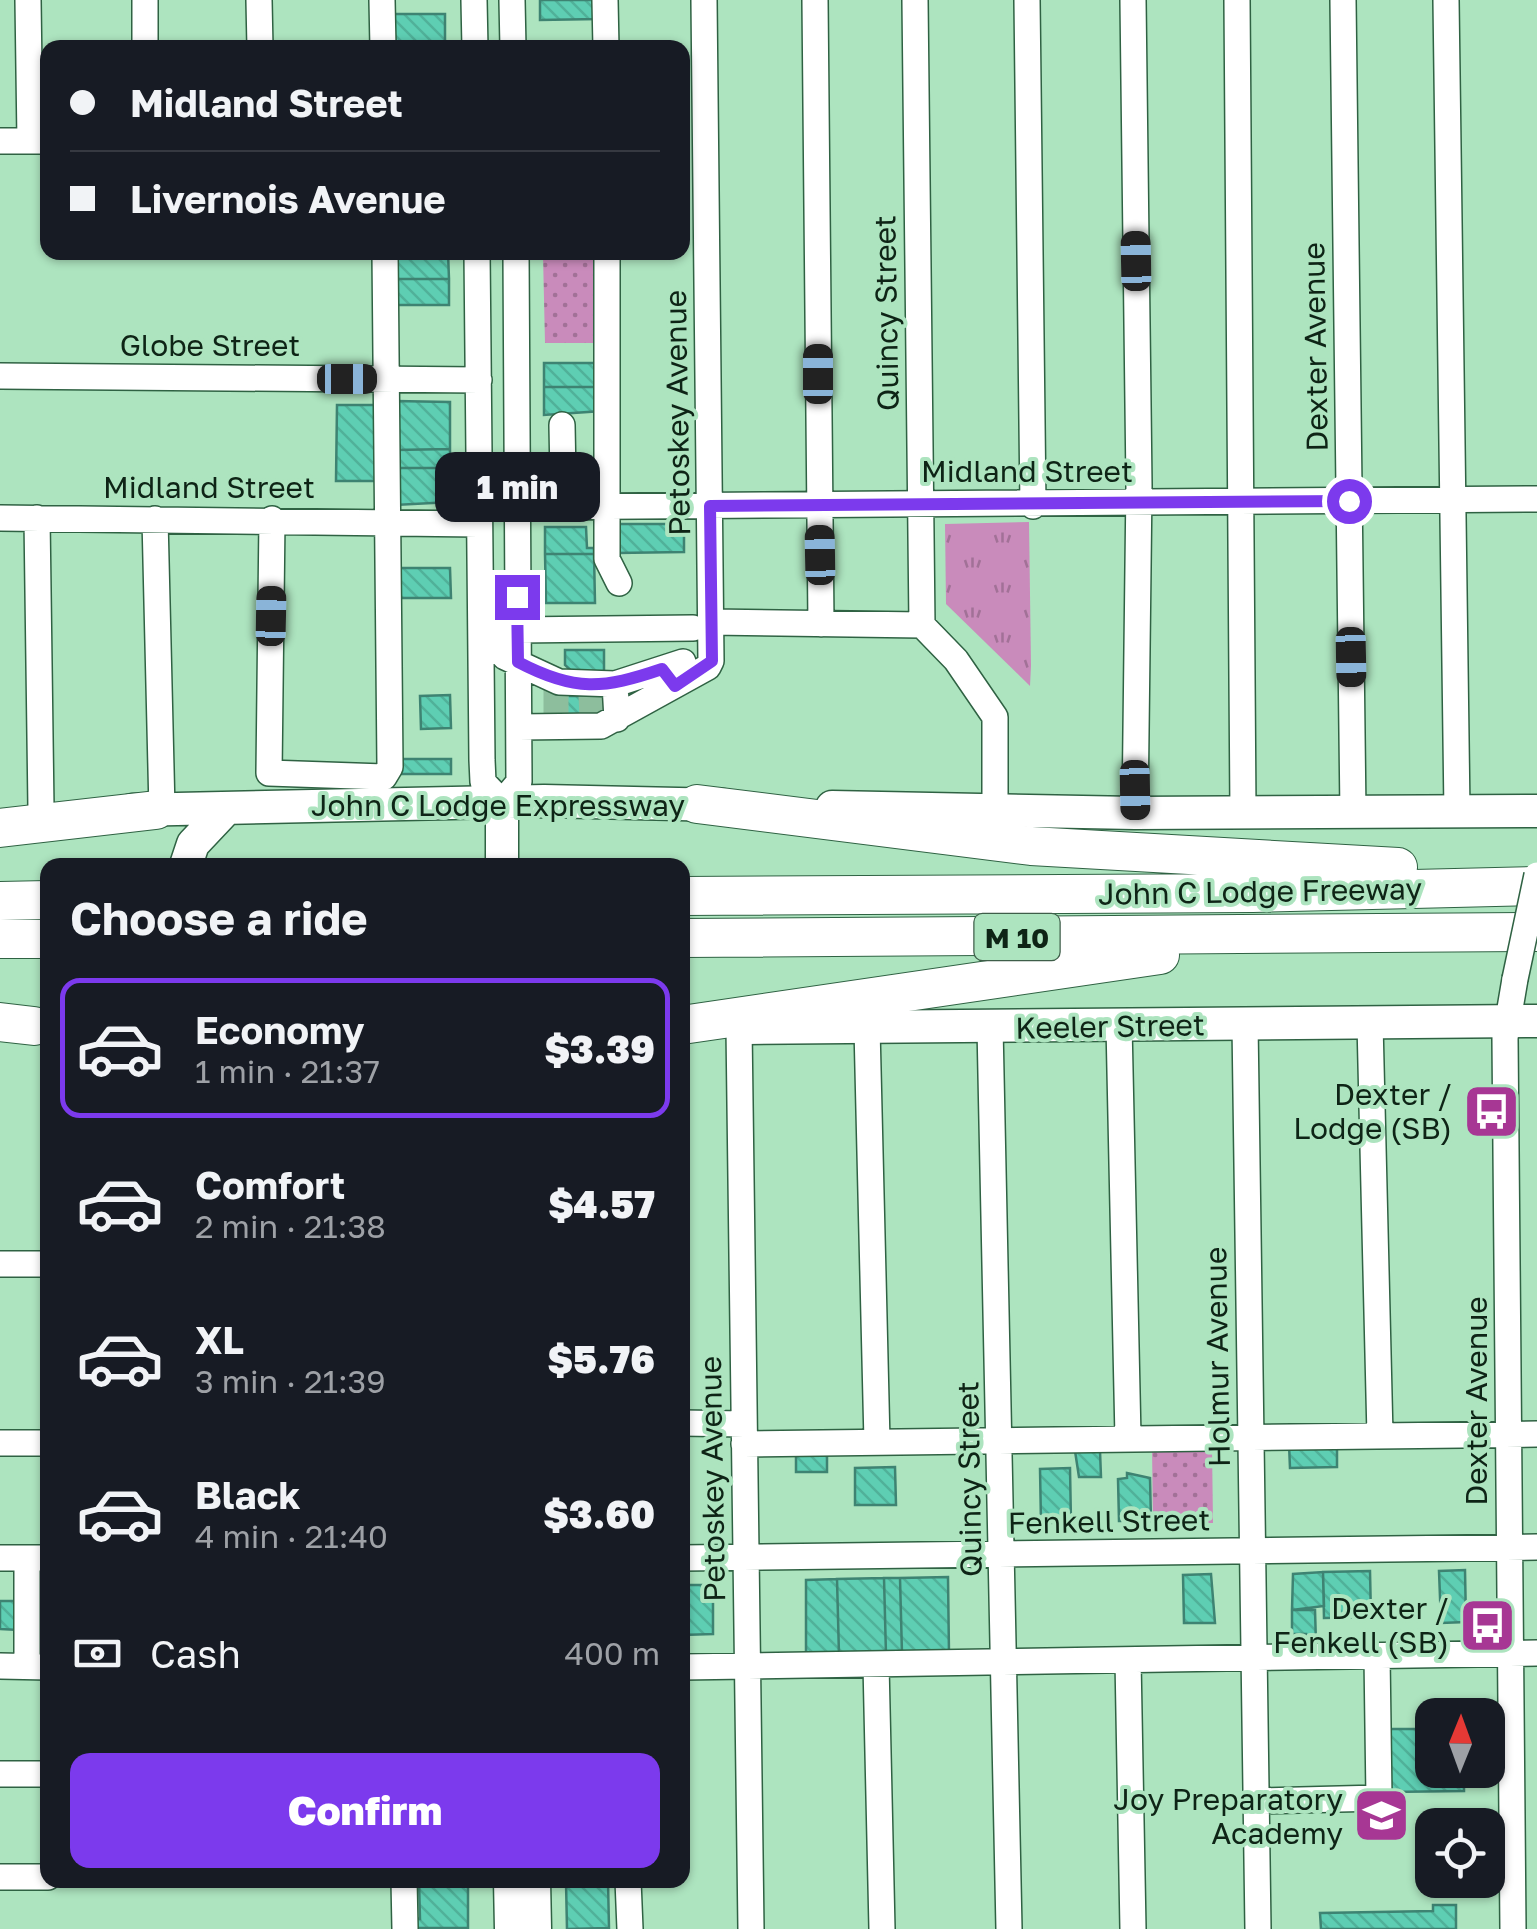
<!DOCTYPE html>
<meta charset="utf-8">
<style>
:root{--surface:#171b24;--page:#242831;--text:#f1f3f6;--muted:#9ea1a6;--line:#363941;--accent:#7c3aed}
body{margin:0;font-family:"Golos Text",sans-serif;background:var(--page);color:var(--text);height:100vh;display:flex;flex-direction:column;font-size:38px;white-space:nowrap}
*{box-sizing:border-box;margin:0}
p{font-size:32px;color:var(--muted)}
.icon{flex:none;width:55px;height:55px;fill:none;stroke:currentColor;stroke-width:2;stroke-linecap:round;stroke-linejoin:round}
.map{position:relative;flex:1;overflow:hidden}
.sheet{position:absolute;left:40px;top:858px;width:650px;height:1030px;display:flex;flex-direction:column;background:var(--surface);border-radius:20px;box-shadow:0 2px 8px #0004}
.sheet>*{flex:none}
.banner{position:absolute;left:40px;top:40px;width:650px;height:220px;border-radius:20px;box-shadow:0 2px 8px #0004;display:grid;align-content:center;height:220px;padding:0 30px;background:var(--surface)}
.needle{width:65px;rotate:1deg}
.tools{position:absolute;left:1415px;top:1698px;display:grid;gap:20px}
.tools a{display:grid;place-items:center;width:90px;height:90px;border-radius:20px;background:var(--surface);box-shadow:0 2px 8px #0004;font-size:50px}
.end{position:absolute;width:45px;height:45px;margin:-22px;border:12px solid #7c3aed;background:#fff;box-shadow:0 0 0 5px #fff}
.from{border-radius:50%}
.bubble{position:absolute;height:70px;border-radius:20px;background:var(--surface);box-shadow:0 2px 8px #0004;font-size:32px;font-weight:800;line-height:70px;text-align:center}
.car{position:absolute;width:30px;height:60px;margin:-30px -15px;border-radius:12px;box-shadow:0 0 8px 2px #0007;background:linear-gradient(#222 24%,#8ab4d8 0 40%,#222 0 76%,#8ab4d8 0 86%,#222 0)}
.banner b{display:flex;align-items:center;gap:35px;height:95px;font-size:38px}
.banner b+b{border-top:2px solid var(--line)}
.banner i{width:25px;height:25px;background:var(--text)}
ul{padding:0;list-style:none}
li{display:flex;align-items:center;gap:30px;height:140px;margin:0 20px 15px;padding:0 10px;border:5px solid transparent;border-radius:20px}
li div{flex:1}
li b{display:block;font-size:38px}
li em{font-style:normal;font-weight:800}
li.current{border-color:var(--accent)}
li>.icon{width:90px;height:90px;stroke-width:1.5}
h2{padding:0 30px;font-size:45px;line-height:120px}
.pay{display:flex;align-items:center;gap:25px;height:110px;padding:0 30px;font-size:38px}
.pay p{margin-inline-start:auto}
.action{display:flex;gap:20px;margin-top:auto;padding:20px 30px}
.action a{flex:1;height:115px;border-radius:20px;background:var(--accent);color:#fff;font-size:40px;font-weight:800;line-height:115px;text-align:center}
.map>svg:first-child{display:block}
.grass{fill:url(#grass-dots)}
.park{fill:url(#park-tufts)}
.building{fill:url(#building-back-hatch);stroke:#3e8372;stroke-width:2.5}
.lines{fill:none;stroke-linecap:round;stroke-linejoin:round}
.minor-tunnel{stroke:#8dbe9d;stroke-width:25;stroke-dasharray:25 12;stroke-linecap:butt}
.minor-casing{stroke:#2f6243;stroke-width:28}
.major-casing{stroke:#2f6243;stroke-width:35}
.highway-casing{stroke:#2f6243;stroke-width:40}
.minor{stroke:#fff;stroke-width:25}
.major{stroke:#fff;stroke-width:32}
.highway{stroke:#fff;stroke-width:38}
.minor-bridge-casing{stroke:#2f6243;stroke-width:28;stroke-linecap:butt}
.minor-bridge{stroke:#fff;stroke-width:25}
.route{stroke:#7c3aed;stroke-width:12}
.labels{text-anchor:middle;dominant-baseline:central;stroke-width:8;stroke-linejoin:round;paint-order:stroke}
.shield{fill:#ade4bf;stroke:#3e5e49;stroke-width:2.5}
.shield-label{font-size:28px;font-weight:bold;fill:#0e2416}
.street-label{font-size:30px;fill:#0e2416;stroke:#ade4bf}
.poi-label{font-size:30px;fill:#0e2416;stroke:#ade4bf;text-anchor:end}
</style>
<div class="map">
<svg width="1537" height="1929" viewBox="0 0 1537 1929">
<defs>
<pattern id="grass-dots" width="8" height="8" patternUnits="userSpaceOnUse" patternTransform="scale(2.5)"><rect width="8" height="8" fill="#c98bbb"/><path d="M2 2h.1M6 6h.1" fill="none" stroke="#a27197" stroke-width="1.8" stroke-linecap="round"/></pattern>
<pattern id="park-tufts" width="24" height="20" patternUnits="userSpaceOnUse" patternTransform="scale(2.5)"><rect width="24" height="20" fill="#c98bbb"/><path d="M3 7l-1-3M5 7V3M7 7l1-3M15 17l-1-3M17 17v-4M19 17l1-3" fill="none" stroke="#a27197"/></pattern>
<pattern id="building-back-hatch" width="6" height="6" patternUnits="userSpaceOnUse" patternTransform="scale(2.5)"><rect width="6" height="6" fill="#5eceb3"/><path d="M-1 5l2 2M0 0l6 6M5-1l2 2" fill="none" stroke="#50b199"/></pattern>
</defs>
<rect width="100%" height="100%" fill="#ade4bf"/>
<!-- grass -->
<path class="grass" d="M598,254L601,343H545L543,255Z
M1212,1446L1213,1523L1153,1524L1152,1447Z"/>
<!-- park -->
<path class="park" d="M1029,522L1031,666L1030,686L946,604L945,524Z"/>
<!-- building -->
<path class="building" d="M540,0H598V19L540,20Z
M391,14H445V47H391Z
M392,252H448L449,279H392Z
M392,279H449V305H393Z
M544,363H602V387H544Z
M544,387H602V411L544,415Z
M395,401L450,402V449L395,450Z
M337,405H376V481H336Z
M450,449V468H395V450Z
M400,468H450L451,502L395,505Z
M616,524H684V552L617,553Z
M545,527H586L587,548H594V554H545Z
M545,554H594L595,603H546Z
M396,568H450L451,598H396Z
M565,650H604V676H577L565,665Z
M549,689H570V696H611V717H549Z
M450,695L451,728L421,729L420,696Z
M396,759H451V774H395Z
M1337,1443V1467L1290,1468L1289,1444Z
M827,1447V1472H796V1448Z
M1075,1451H1100L1101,1477H1079Z
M895,1467L896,1505H855V1468Z
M1070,1468L1071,1523H1041L1040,1469Z
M1127,1473L1150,1478L1151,1521H1119L1118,1479L1127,1478Z
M1465,1570L1466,1622L1441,1623L1439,1571Z
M1370,1571L1371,1617L1324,1618L1323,1572Z
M1323,1572L1324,1606L1292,1610L1293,1574Z
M1211,1574L1215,1623H1184L1183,1575Z
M948,1577L949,1654H902L900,1578Z
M884,1578L886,1655H839L837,1579Z
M884,1578H900L902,1654L886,1655Z
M837,1579L839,1655L806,1656V1580Z
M36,1581H48V1662H36Z
M682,1585H704L713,1594V1634L682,1635Z
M0,1601H18V1630L0,1629Z
M1292,1610H1315L1316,1643H1306V1634H1292Z
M1388,1729H1432V1770H1464V1791L1389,1792Z
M419,1880H468V1928H414V1918L420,1919Z
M608,1881L609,1928L567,1929L566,1882Z
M1433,1905H1456V1929H1321L1320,1913L1433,1911Z"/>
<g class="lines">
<!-- minor-tunnel -->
<path class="minor-tunnel" d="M556,689V717
M591,696L592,717"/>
<defs>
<path id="minor" d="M28,0L30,141
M145,0V48
M259,0L260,48
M382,0L383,48
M474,0L475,48
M512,0L513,48
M605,0L606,48
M815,0L821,624
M915,0L922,625
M1027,0L1033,506
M1133,0L1139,485L1135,813
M1237,0L1243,813
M1343,0L1353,814
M1446,0L1457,812
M0,141H48
M477,252L482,760L483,782L502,802L519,782L516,252
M607,252V559L619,583
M0,376L479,380
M562,425L563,477
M517,507L1537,499
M0,518L478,524
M37,518L41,809
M155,519L162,810
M272,519L269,773L384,777L390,767L385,252
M494,620V645L505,657L559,682L615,684L617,719
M711,622L922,625
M922,625L956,660L995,717V810
M517,630L693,628
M615,684L683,662
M519,727L601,726L708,667L711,661L704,0
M1370,1023L1380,1436
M1245,1024L1258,1929
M1119,1025L1128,1438
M990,1027L1009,1929
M739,1028L751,1929
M867,1028L877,1442
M0,1264H48
M682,1423L744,1424
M0,1443H48
M744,1444L1537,1434
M0,1558H48
M27,1558V1666
M682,1558L1537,1547
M1128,1660L1133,1929
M876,1664L882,1929
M0,1666L48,1667
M682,1667L1537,1653
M0,1774H48
M1256,1801L1379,1798L1377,1656
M0,1877H48
M404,1880L405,1929
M628,1880L630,1929
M1513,1929L1505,1038L1515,979"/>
<path id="major" d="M502,802V865
M832,807L1135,813L1537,811
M132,810L544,801L723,805
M186,865L193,844L227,808
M747,1028L1537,1021
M510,1880L511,1929
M534,1880L535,1929"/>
<path id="highway" d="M697,804L1031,846L1398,867
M0,828L156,810
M682,896L1253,893L1537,886
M0,901L48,900
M682,938L1537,932
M0,939H48
M0,1022L34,1026
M682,1025L1160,955"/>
</defs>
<!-- minor casing -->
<use href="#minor" class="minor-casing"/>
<!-- major casing -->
<use href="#major" class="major-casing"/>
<!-- highway casing -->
<use href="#highway" class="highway-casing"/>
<!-- minor -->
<use href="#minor" class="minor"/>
<!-- major -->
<use href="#major" class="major"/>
<!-- highway -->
<use href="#highway" class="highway"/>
<defs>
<path id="minor-bridge" d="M1515,979L1537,875"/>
</defs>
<!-- minor-bridge casing -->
<use href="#minor-bridge" class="minor-bridge-casing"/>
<!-- minor-bridge -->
<use href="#minor-bridge" class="minor-bridge"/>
</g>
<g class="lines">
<!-- route -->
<path class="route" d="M517,597L518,662C575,692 603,689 662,669L675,686L712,661L710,506L1349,501"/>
</g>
<!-- icons -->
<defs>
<symbol id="bus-square" viewBox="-11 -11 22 22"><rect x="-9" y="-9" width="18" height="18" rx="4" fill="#a73794" stroke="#ade4bf"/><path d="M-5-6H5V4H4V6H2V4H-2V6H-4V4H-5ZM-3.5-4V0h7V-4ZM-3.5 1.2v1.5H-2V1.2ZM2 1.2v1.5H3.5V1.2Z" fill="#fff"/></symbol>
<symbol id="school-square" viewBox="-11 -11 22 22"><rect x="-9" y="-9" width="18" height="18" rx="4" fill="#a73794" stroke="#ade4bf"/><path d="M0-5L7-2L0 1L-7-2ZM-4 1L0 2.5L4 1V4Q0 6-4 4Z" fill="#fff"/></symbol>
</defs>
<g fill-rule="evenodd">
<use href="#bus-square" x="1460" y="1080" width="63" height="63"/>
<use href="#bus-square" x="1456" y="1594" width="63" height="63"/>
<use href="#school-square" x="1350" y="1784" width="63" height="63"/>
</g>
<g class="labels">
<!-- shield labels -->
<rect class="shield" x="974.5" y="914" width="85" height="46" rx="8"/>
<g class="shield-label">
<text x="1017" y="937">M 10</text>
</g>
<!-- street labels -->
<g class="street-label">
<text transform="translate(886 313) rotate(-91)">Quincy Street</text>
<text x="210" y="345">Globe Street</text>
<text transform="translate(1315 347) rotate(-91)">Dexter Avenue</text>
<text transform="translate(677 413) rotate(-91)">Petoskey Avenue</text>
<text x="1027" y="471">Midland Street</text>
<text x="209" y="487">Midland Street</text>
<text x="498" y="805">John C Lodge Expressway</text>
<text transform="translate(1260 891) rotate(-1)">John C Lodge Freeway</text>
<text transform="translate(1110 1026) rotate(-1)">Keeler Street</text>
<text transform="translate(1217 1357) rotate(-91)">Holmur Avenue</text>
<text transform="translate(1476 1401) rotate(-90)">Dexter Avenue</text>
<text transform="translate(712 1479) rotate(-91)">Petoskey Avenue</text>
<text transform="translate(969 1479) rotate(-91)">Quincy Street</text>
<text transform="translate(1109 1521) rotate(-1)">Fenkell Street</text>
</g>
<!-- poi labels -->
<g class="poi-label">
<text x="1452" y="1094">Dexter /<tspan x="1452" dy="34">Lodge (SB)</tspan></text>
<text x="1449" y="1608">Dexter /<tspan x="1449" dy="34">Fenkell (SB)</tspan></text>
<text x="1343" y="1799">Joy Preparatory<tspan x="1343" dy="34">Academy</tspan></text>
</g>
</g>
</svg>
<div class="tools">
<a><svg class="needle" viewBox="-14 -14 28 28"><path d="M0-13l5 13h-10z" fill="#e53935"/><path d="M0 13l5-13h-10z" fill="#9ea1a6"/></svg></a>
<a><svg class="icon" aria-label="locate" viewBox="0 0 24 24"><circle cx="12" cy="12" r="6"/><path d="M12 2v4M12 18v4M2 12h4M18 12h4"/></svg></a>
</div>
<i class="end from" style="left:1349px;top:501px"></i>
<i class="end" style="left:517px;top:597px"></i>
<div class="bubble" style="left:435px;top:452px;width:165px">1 min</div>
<i class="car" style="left:1136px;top:261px;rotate:359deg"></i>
<i class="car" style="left:818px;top:374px;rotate:0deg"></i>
<i class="car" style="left:347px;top:379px;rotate:90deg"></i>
<i class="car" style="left:820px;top:555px;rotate:359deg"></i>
<i class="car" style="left:271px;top:616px;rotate:1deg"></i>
<i class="car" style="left:1351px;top:657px;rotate:179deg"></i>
<i class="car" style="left:1135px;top:790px;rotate:179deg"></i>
<div class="banner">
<b><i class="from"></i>Midland Street</b>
<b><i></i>Livernois Avenue</b>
</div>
<section class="sheet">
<h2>Choose a ride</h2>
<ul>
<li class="current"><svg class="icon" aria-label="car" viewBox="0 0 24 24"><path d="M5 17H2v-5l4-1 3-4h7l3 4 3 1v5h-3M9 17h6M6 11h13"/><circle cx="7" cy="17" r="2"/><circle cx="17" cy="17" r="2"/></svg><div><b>Economy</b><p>1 min · 21:37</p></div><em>$3.39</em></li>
<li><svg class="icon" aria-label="car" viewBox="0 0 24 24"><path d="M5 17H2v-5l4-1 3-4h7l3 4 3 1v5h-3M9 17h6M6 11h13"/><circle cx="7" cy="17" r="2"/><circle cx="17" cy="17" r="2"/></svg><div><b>Comfort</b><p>2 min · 21:38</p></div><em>$4.57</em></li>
<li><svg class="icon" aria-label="car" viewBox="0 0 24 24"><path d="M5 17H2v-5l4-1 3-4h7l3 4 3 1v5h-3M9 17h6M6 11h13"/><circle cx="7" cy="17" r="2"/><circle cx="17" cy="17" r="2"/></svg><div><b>XL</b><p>3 min · 21:39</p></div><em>$5.76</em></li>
<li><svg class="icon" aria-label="car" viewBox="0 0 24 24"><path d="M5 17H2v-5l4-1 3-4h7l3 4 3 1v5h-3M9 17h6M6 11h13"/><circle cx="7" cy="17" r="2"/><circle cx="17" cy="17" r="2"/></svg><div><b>Black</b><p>4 min · 21:40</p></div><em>$3.60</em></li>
</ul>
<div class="pay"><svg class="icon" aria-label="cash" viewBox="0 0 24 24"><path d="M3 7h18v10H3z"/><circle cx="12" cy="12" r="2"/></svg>Cash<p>400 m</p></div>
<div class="action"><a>Confirm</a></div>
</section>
</div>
